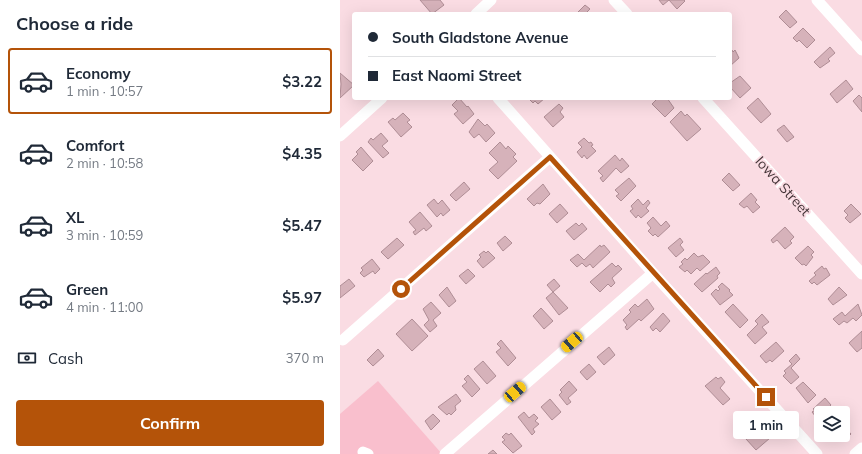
<!DOCTYPE html>
<meta charset="utf-8">
<style>
:root{--surface:#fff;--page:#f6f6f7;--text:#1f2937;--muted:#747a83;--line:#e0e1e3;--accent:#b45309}
body{margin:0;font-family:Mulish,sans-serif;background:var(--page);color:var(--text);height:100vh;display:flex;flex-direction:column;font-size:15px;white-space:nowrap}
*{box-sizing:border-box;margin:0}
p{font-size:13px;color:var(--muted)}
.icon{flex:none;width:22px;height:22px;fill:none;stroke:currentColor;stroke-width:2;stroke-linecap:round;stroke-linejoin:round}
.map{position:relative;flex:1;overflow:hidden}
.panel{display:flex;flex-direction:column;background:var(--surface);width:340px}
.panel>*{flex:none}
.guide{position:absolute;left:12px;top:12px;width:380px;height:88px;border-radius:4px;box-shadow:0 4px 16px #0002;display:grid;align-content:center;height:88px;padding:0 16px;background:var(--surface)}
.tools{position:absolute;left:474px;top:406px;display:grid;gap:8px}
.tools a{display:grid;place-items:center;width:36px;height:36px;border-radius:4px;background:var(--surface);box-shadow:0 4px 16px #0002;font-size:20px}
.end{position:absolute;width:18px;height:18px;margin:-9px;border:5px solid #b45309;background:#fff;box-shadow:0 0 0 2px #fff}
.from{border-radius:50%}
.bubble{position:absolute;height:28px;border-radius:4px;background:var(--surface);box-shadow:0 4px 16px #0002;font-size:13px;font-weight:700;line-height:28px;text-align:center}
.car{position:absolute;width:12px;height:24px;margin:-12px -6px;border-radius:5px;box-shadow:0 0 3px 1px #0007;background:linear-gradient(#f5c518 24%,#345 0 40%,#f5c518 0 76%,#345 0 86%,#f5c518 0)}
.guide b{display:flex;align-items:center;gap:14px;height:38px;font-size:15px}
.guide b+b{border-top:1px solid var(--line)}
.guide i{width:10px;height:10px;background:var(--text)}
ul{padding:0;list-style:none}
li{display:flex;align-items:center;gap:12px;height:66px;margin:0 8px 6px;padding:0 8px;border:2px solid transparent;border-radius:4px}
li div{flex:1}
li b{display:block;font-size:15px}
li em{font-style:normal;font-weight:700}
li.active{border-color:var(--accent)}
li>.icon{width:36px;height:36px;stroke-width:1.5}
h2{padding:0 16px;font-size:18px;line-height:48px}
.pay{display:flex;align-items:center;gap:10px;height:44px;padding:0 16px;font-size:15px}
.pay p{margin-inline-start:auto}
.cta{display:flex;gap:8px;margin-top:auto;padding:8px 16px}
.cta a{flex:1;height:46px;border-radius:4px;background:var(--accent);color:#fff;font-size:16px;font-weight:700;line-height:46px;text-align:center}
main{display:flex;flex:1;min-height:0}
.map>svg:first-child{display:block}
.green{fill:#f9bfcd}
.building{fill:#d6b2ba;stroke:#af8d95}
.lines{fill:none;stroke-linecap:round;stroke-linejoin:round}
.minor{stroke:#fff;stroke-width:11}
.route{stroke:#b45309;stroke-width:5}
.labels{text-anchor:middle;dominant-baseline:central;stroke-width:3.5;stroke-linejoin:round;paint-order:stroke}
.street-label{font-size:14px;fill:#423336;stroke:#fadce3}
</style>
<main>
<section class="panel">
<h2>Choose a ride</h2>
<ul>
<li class="active"><svg class="icon" aria-label="car" viewBox="0 0 24 24"><path d="M5 17H2v-5l4-1 3-4h7l3 4 3 1v5h-3M9 17h6M6 11h13"/><circle cx="7" cy="17" r="2"/><circle cx="17" cy="17" r="2"/></svg><div><b>Economy</b><p>1 min · 10:57</p></div><em>$3.22</em></li>
<li><svg class="icon" aria-label="car" viewBox="0 0 24 24"><path d="M5 17H2v-5l4-1 3-4h7l3 4 3 1v5h-3M9 17h6M6 11h13"/><circle cx="7" cy="17" r="2"/><circle cx="17" cy="17" r="2"/></svg><div><b>Comfort</b><p>2 min · 10:58</p></div><em>$4.35</em></li>
<li><svg class="icon" aria-label="car" viewBox="0 0 24 24"><path d="M5 17H2v-5l4-1 3-4h7l3 4 3 1v5h-3M9 17h6M6 11h13"/><circle cx="7" cy="17" r="2"/><circle cx="17" cy="17" r="2"/></svg><div><b>XL</b><p>3 min · 10:59</p></div><em>$5.47</em></li>
<li><svg class="icon" aria-label="car" viewBox="0 0 24 24"><path d="M5 17H2v-5l4-1 3-4h7l3 4 3 1v5h-3M9 17h6M6 11h13"/><circle cx="7" cy="17" r="2"/><circle cx="17" cy="17" r="2"/></svg><div><b>Green</b><p>4 min · 11:00</p></div><em>$5.97</em></li>
</ul>
<div class="pay"><svg class="icon" aria-label="cash" viewBox="0 0 24 24"><path d="M3 7h18v10H3z"/><circle cx="12" cy="12" r="2"/></svg>Cash<p>370 m</p></div>
<div class="cta"><a>Confirm</a></div>
</section>
<div class="map">
<svg width="522" height="454" viewBox="0 0 522 454">
<rect width="100%" height="100%" fill="#fadce3"/>
<!-- green -->
<path class="green" d="M38,381L102,454H0V414Z"/>
<!-- building -->
<path class="building" d="M80,0H100L104,5L92,14Z
M319,0H329L323,5Z
M329,0H344L345,1L337,9Z
M245,5L250,9L247,12L249,14H236Z
M446,10L457,22L450,28L439,17Z
M463,28L475,40L467,48L459,40L457,42L453,38Z
M490,47L495,53L488,59L490,61L480,68L474,62Z
M392,50L393,52L395,50L399,58L390,66V51Z
M0,73L14,85L0,98L1,84Z
M400,76L411,88L400,98L390,87V83Z
M506,80L513,89L497,103L490,94Z
M519,95L522,98V112L513,101Z
M119,98L127,107L128,106L134,114L123,124L114,114L118,111L112,105Z
M188,98H205L198,104L195,101L193,103Z
M318,98H327L334,108L325,117L312,104Z
M418,98L431,114L421,123L407,108Z
M219,104L223,108L220,112L224,117L213,127L204,117Z
M341,111L345,116L347,114L361,129L347,141L330,122Z
M63,113L70,120L67,122L72,127L61,137L48,122L53,118L55,120Z
M138,119L145,126L147,124L155,133L146,142L139,134L134,138L129,132Z
M444,125L454,137L447,142L437,130Z
M41,133L48,141L42,146L49,153L43,158L28,142L31,138L33,140Z
M244,138L249,143L251,142L253,145L251,146L256,151L247,159L244,155L242,158L237,152L242,147L238,143Z
M160,142L166,149L168,146L176,154L173,157L177,161L158,179L149,170L158,162L149,153Z
M21,147L33,161L23,171L12,160L18,154L16,152Z
M275,155L280,161L282,158L289,166L281,173L276,168L263,182L260,178L263,176L258,171Z
M389,173L400,185L393,191L382,180Z
M289,178L296,186L281,201L276,196L279,194L275,190Z
M124,182L130,189L116,201L110,195Z
M203,184L210,194L200,204L197,203L194,206L187,199Z
M411,193L417,200L415,202L420,207L413,213L407,206L404,208L399,204Z
M94,199L98,204L102,200L110,210L103,216L101,213L97,217L87,205Z
M298,199L303,205L308,200L310,203L306,208L309,211L301,218L298,215L296,218L290,211L293,209L291,206Z
M220,204L228,213L217,223L209,214Z
M511,204L521,214L510,223L505,218L508,215L504,211Z
M80,212L92,226L86,231L84,228L75,235L73,232L76,230L69,222Z
M313,217L321,226L326,221L330,226L318,237L315,234L313,236L308,231L311,228L307,223Z
M236,223L239,226L242,223L247,229L234,240L226,231Z
M445,227L454,237L450,241L452,243L445,249L437,240L433,243L431,240Z
M165,236L172,243L163,251L157,243Z
M57,238L64,245L48,259L41,252Z
M340,238L343,242L340,245L344,250L336,257L328,248Z
M260,245L261,247L264,245L270,252L253,268L250,264L246,267L242,263L237,267L230,260L238,254L244,260Z
M468,246L474,252L471,255L473,257L466,266L464,264L462,265L455,258Z
M144,251L146,253L148,251L155,258L143,268L137,261L141,257L139,255Z
M354,253L358,257L363,255L370,262L360,271L357,268L351,274L347,270L345,272L339,267L343,264L341,262L345,258L347,260Z
M32,259L40,269L35,274L33,271L24,277L20,273L23,270L21,268Z
M272,263L276,267L278,265L282,269L272,278L275,283L271,287L268,284L260,292L250,282Z
M482,266L484,269L486,268L490,275L477,285L474,282L472,284L469,281L476,275L474,273Z
M376,267L380,273L377,276L378,278L362,292L354,284L366,273L367,274Z
M128,269L135,276L126,284L119,276Z
M9,279L15,286L0,298V286Z
M214,279L220,286L213,292L228,308L219,315L206,298L213,292L207,285Z
M382,283L390,290L389,291L393,295L380,305L371,294L376,289L378,291L380,289L378,287Z
M107,287L116,301L109,307L99,295Z
M499,287L507,295L493,305L488,299Z
M307,299L314,309L301,321L299,319L287,330L285,327L287,325L283,320L291,312L289,310L295,304L298,307Z
M91,302L101,313L93,320L97,326L90,332L84,325L89,320L83,309Z
M393,304L408,320L400,328L385,312Z
M518,304L522,315L516,321L513,318L507,323L504,321L499,325L493,319L502,312L505,316Z
M201,308L213,321L204,329L193,316Z
M323,313L330,321L320,332L316,328L313,331L310,327Z
M422,314L429,322L422,327L427,333L415,344L407,335L418,324L415,321Z
M72,319L88,336L72,351L56,334Z
M522,331V348L517,352L509,343Z
M161,340L176,358L168,366L156,352L161,348L157,344Z
M436,342L444,351L432,362L430,360L426,363L420,356Z
M269,347L275,355L264,365L257,357Z
M38,349L44,356L33,366L27,360Z
M456,354L460,359L451,368L459,377L451,384L443,376L446,373L444,371L452,364L449,361Z
M143,361L156,376L147,384L134,369Z
M249,364L256,372L247,380L240,372Z
M128,375L140,389L132,397L122,386L127,382L124,379Z
M376,377L378,379L381,377L385,382L380,388L390,399L383,405L365,386Z
M229,381L237,390L228,398L231,402L227,405L219,395L222,392L220,390Z
M463,382L476,395L468,403L456,388Z
M116,394L121,401L115,406L116,410L111,415L109,413L107,415L98,407Z
M485,398L491,405L488,408L489,410L485,413H481V417L479,414L476,417L472,412L475,410L473,409Z
M210,399L221,412L212,420L201,407Z
M184,412L189,418L194,414L198,418L195,421L199,424L193,429L195,432L192,435L178,417Z
M93,414L100,421L91,430L85,421Z
M412,419L418,428L420,426L423,430L424,429L430,438L416,450L406,439L413,433L404,426Z
M503,425L511,434L503,441L498,435H503Z
M166,433L169,435L171,433L182,446L173,453L162,442L165,440L162,437Z
M153,450L157,454H148Z"/>
<g class="lines">
<!-- minor -->
<path class="minor" d="M274,0L287,14
M477,0L522,50
M136,14L151,0
M158,98L313,273L477,454
M363,98L522,274
M0,136L42,98
M3,340L210,157
M23,452L28,454
M105,454L313,273
M515,454L522,448"/>
</g>
<g class="lines">
<!-- route -->
<path class="route" d="M61,289L210,157L426,397"/>
</g>
<g class="labels">
<!-- street labels -->
<g class="street-label">
<text transform="translate(443 186) rotate(48)">Iowa Street</text>
</g>
</g>
</svg>
<div class="tools">
<a><svg class="icon" aria-label="layers" viewBox="0 0 24 24"><path d="M12 4l9 5-9 5-9-5zM3 14l9 5 9-5"/></svg></a>
</div>
<i class="end from" style="left:61px;top:289px"></i>
<i class="end" style="left:426px;top:397px"></i>
<div class="bubble" style="left:393px;top:411px;width:66px">1 min</div>
<i class="car" style="left:232px;top:342px;rotate:229deg"></i>
<i class="car" style="left:175px;top:392px;rotate:49deg"></i>
<div class="guide">
<b><i class="from"></i>South Gladstone Avenue</b>
<b><i></i>East Naomi Street</b>
</div>
</div>
</main>
